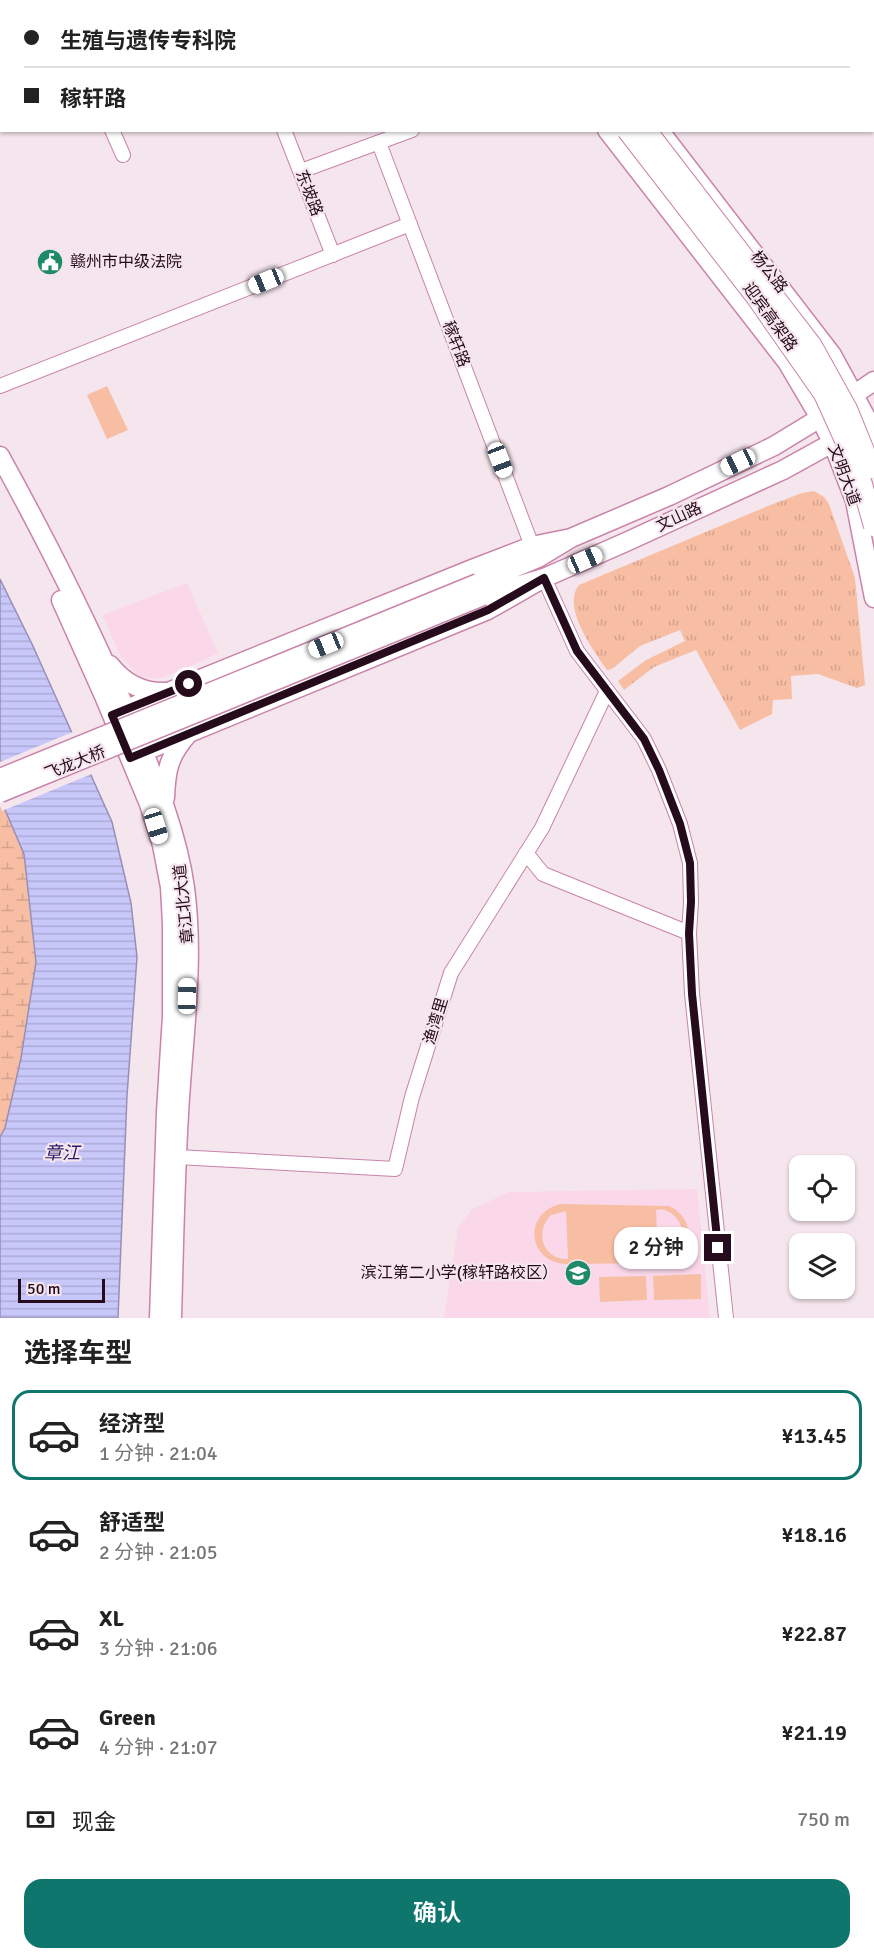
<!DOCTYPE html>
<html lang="zh">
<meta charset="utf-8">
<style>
:root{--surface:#fff;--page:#f2f2f2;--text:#222;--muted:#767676;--line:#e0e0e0;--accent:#0f766e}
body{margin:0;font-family:Signika,"Noto Sans SC",sans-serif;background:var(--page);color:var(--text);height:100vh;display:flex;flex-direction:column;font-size:22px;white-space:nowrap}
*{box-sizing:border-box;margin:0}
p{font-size:20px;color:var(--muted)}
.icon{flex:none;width:33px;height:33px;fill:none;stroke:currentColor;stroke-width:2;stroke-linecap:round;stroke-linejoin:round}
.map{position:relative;height:1318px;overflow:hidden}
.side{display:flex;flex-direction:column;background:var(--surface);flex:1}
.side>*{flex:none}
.top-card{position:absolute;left:0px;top:0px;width:874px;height:132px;box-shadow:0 2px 4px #0004;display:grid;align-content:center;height:132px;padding:0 24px;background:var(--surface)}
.fabs{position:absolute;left:789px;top:1155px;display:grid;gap:12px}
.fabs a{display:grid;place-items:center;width:66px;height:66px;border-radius:12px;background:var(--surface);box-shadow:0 2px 4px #0004;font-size:30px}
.scale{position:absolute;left:18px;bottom:15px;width:87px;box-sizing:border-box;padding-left:6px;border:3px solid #250b1b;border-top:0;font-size:16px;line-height:21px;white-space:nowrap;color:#250b1b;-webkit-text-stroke:4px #f5e5ed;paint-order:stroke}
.end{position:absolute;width:27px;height:27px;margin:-14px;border:8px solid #250b1b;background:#fff;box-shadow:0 0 0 3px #fff}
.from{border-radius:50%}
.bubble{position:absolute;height:42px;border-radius:18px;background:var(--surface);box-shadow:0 2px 4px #0004;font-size:20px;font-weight:600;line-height:42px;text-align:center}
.car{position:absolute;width:18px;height:36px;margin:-18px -9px;border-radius:8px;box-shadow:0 0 4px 2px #0007;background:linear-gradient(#fff 24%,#345 0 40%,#fff 0 76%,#345 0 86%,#fff 0)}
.top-card b{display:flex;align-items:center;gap:21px;height:57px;font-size:22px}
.top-card b+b{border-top:2px solid var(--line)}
.top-card i{width:15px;height:15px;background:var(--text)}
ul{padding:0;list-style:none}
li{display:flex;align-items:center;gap:18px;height:90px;margin:0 12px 9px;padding:0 12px;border:3px solid transparent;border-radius:18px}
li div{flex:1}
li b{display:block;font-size:22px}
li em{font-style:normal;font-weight:600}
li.on{border-color:var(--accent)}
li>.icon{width:54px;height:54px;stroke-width:1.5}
h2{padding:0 24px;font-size:27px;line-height:72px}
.pay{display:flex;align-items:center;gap:15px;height:66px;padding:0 24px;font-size:22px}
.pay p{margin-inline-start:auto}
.action{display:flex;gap:12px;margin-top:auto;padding:12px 24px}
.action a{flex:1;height:69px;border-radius:18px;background:var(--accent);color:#fff;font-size:24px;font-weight:600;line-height:69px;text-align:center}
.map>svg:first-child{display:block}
.built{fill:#fad8e9}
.wetland{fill:url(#wetland-marsh)}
.park{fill:url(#park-tufts)}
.garden{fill:#f8bea4;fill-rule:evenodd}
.water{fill:url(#water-rules);stroke:#978fb7;stroke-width:1.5}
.pier{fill:#f5e5ed}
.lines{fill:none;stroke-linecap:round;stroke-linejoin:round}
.minor-casing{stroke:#ca83aa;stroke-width:16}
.major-casing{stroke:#ca83aa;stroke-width:21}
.highway-casing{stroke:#ca83aa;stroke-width:22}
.minor{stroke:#fff;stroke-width:14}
.major{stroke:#fff;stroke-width:18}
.highway{stroke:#fff;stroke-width:20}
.major-bridge-casing{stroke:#ca83aa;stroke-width:21;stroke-linecap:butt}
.highway-bridge-casing{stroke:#ca83aa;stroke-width:22;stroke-linecap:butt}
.major-bridge{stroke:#fff;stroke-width:18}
.highway-bridge{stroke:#fff;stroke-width:20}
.route{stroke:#250b1b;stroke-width:8}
.labels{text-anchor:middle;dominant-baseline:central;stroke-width:4.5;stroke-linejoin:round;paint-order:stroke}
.street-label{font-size:16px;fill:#250b1b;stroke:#f5e5ed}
.poi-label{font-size:16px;fill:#250b1b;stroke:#f5e5ed;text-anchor:start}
.water-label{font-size:18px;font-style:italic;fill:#291a61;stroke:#f5e5ed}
</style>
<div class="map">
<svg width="874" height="1318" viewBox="0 0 874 1318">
<defs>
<pattern id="wetland-marsh" width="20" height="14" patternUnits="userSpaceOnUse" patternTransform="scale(1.5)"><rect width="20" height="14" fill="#f8bea4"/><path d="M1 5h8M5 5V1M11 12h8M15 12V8" fill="none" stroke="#d4a28d"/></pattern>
<pattern id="park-tufts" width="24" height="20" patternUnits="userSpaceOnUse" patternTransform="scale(1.5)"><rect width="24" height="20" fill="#f8bea4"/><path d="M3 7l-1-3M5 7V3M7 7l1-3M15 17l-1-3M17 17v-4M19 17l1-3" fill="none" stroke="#d4a28d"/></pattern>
<pattern id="water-rules" width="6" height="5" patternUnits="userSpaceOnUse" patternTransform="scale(1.5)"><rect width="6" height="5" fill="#c8c7fa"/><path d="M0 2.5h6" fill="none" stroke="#acaad6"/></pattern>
</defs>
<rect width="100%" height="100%" fill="#f5e5ed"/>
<!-- built -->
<path class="built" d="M187,583L218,653L178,672L157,679L139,676L120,655L102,615Z
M697,1189L710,1318H444L458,1228L471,1210L509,1192Z"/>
<!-- wetland -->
<path class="wetland" d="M0,798L24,853L36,962L21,1058L5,1128L0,1137Z"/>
<!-- park -->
<path class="park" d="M814,491L824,497L829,504L855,578L865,685L857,688L818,674L791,676L792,699L773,700L772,714L740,730L696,650L654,667L624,690L618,681L646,660L685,641L680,630L640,646L612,669L607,670C594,651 561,607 579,585L768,506L802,493Z"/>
<!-- garden -->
<path class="garden" d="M107,386L128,430L107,439L87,395Z
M560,1204L669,1206C697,1219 694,1254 664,1263L567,1264C528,1263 522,1214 560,1204ZM662,1209C683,1215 689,1238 673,1253L658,1258L656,1210ZM566,1211L568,1259C543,1260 534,1232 551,1215Z
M701,1274V1299L654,1300L653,1276Z
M646,1276L647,1300L600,1302L599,1277Z"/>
<!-- water -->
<path class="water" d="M0,579L32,644L112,822L131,903L137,957L127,1096L118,1318H0V1137L5,1128L21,1058L36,962L24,854L0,798Z"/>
<!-- pier -->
<path class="pier" d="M75,731L94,773L2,811L0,806V762Z"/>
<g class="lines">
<defs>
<path id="minor" d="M53,0L54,2
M232,0V2
M656,2L658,0
M112,130L123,155
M284,130L333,255
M379,143L532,546
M301,171L412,130
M0,386L410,224
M544,578L577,651L644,739L659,770L680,824L690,863L691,902L689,933L692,994L726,1318
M526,853L543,874L689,933
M177,1157L395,1169L412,1097L451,973L542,828L607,691"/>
<path id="major" d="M505,0L506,2
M556,0L557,2
M20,2L24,0
M0,9L2,8
M607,130L787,362L820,418L833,444L855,501L874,598
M659,130L832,355L868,421
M0,456C48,543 93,633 132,724C154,777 177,830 185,888C195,963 183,1039 179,1114C175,1182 174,1250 172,1318
M478,583L538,558L571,538L669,496L774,446L820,418L874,381
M483,596L544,578L626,542L783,470L843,437
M61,600L104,696L149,804L162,845L170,887L172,924V1016L166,1112L159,1318
M110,665C125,684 143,693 166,692
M114,714L472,569L532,546L571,538
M133,756L488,610L544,578
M165,798C166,769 169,755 189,733"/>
<path id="highway" d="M523,0L524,2
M540,0L542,2
M868,421L874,440"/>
</defs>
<!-- minor casing -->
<use href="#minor" class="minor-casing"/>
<!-- major casing -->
<use href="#major" class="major-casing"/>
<!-- highway casing -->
<use href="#highway" class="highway-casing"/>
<!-- minor -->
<use href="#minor" class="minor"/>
<!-- major -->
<use href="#major" class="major"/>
<!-- highway -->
<use href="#highway" class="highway"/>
<defs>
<path id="major-bridge" d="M0,778L478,583
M0,793L483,596"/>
<path id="highway-bridge" d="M627,130L757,298L824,394L857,467L874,526
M646,130L812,346L847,409L871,468"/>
</defs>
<!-- major-bridge casing -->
<use href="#major-bridge" class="major-bridge-casing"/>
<!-- highway-bridge casing -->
<use href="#highway-bridge" class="highway-bridge-casing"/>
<!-- major-bridge -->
<use href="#major-bridge" class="major-bridge"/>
<!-- highway-bridge -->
<use href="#highway-bridge" class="highway-bridge"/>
</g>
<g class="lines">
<!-- route -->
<path class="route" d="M189,684L112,715L130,758L488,610L544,578L577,651L644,739L659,770L680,824L690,863L691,902L689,933L692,994L718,1248"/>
</g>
<!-- icons -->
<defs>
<symbol id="civic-disc" viewBox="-11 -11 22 22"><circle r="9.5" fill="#1f8a67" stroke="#f5e5ed"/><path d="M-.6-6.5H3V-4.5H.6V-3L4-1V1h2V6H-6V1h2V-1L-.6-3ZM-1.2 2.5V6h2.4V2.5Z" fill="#fff"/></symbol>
<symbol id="school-disc" viewBox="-11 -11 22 22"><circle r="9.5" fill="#1f8a67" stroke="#f5e5ed"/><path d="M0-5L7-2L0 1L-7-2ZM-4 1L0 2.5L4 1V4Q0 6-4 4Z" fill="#fff"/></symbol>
</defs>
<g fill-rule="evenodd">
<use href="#civic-disc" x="35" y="247" width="30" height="30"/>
<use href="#school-disc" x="563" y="1258" width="30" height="30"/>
</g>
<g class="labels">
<!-- street labels -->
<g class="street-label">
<text transform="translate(309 193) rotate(69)">东坡路</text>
<text transform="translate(769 272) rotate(52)">杨公路</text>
<text transform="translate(770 317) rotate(54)">迎宾高架路</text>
<text transform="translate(456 344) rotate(69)">稼轩路</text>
<text transform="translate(844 475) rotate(70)">文明大道</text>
<text transform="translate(679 517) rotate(-25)">文山路</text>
<text transform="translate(75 763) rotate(-22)">飞龙大桥</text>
<text transform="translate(184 904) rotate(-96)">章江北大道</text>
<text transform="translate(436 1021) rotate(-73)">渔湾里</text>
</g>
<!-- poi labels -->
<g class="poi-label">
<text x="70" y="262">赣州市中级法院</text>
<text x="558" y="1273" text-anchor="end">滨江第二小学(稼轩路校区）</text>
</g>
<!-- water labels -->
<g class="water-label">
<text x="62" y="1153">章江</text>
</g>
</g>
</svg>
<div class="fabs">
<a><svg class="icon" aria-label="locate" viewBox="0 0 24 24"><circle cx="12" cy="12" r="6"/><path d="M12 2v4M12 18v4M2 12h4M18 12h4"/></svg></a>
<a><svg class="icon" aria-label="layers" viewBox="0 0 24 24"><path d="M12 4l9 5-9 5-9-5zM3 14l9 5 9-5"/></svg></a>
</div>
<div class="scale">50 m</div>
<i class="end from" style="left:189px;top:684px"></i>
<i class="end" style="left:718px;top:1248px"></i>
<div class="bubble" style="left:614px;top:1227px;width:84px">2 分钟</div>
<i class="car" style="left:266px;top:281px;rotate:248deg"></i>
<i class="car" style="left:500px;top:460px;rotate:159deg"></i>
<i class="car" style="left:738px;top:462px;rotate:245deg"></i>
<i class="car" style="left:585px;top:560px;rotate:66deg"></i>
<i class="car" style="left:326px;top:645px;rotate:248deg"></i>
<i class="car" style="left:156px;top:826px;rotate:163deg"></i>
<i class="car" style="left:187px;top:996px;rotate:1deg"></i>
<div class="top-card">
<b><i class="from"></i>生殖与遗传专科院</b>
<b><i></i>稼轩路</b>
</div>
</div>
<section class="side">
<h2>选择车型</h2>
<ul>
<li class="on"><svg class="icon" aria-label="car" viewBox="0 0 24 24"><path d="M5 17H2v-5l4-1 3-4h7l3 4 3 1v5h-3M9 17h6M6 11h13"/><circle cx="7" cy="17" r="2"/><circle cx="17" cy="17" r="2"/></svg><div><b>经济型</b><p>1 分钟 · 21:04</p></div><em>¥13.45</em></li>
<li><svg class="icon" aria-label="car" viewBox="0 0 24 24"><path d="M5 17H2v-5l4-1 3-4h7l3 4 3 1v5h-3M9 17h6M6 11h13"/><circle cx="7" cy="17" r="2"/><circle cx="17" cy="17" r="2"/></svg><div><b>舒适型</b><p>2 分钟 · 21:05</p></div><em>¥18.16</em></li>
<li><svg class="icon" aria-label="car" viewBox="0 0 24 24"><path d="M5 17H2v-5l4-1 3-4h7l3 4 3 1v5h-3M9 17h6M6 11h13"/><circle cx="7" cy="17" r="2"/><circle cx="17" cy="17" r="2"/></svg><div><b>XL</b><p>3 分钟 · 21:06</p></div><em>¥22.87</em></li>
<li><svg class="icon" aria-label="car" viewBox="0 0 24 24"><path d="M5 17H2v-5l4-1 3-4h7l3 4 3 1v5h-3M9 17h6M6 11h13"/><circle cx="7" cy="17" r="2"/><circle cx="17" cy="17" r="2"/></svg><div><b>Green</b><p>4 分钟 · 21:07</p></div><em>¥21.19</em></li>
</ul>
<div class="pay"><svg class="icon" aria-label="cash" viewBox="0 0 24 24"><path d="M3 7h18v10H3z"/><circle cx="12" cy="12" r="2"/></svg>现金<p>750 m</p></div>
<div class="action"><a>确认</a></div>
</section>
